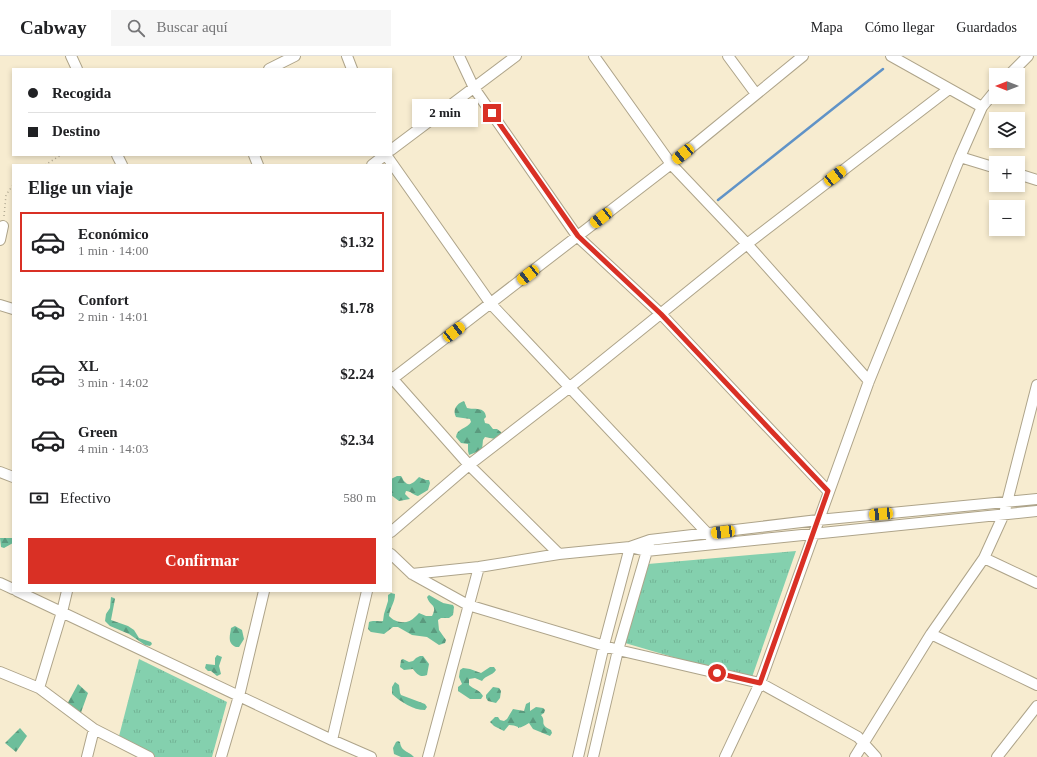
<!DOCTYPE html>
<html lang="es">
<meta charset="utf-8">
<style>
:root{--surface:#fff;--page:#f6f6f6;--text:#202124;--muted:#757577;--line:#e0e0e0;--accent:#d93025}
body{margin:0;font-family:"Times New Roman",serif;background:var(--page);color:var(--text);height:100vh;display:flex;flex-direction:column;font-size:15px;white-space:nowrap}
*{box-sizing:border-box;margin:0}
p{font-size:13px;color:var(--muted)}
.icon{flex:none;width:22px;height:22px;fill:none;stroke:currentColor;stroke-width:2;stroke-linecap:round;stroke-linejoin:round}
.map{position:relative;flex:1;overflow:hidden}
.side{position:absolute;left:12px;top:108px;width:380px;height:428px;display:flex;flex-direction:column;background:var(--surface);border-radius:0px;box-shadow:0 2px 6px #0003}
.side>*{flex:none}
.hud{position:absolute;left:12px;top:12px;width:380px;height:88px;border-radius:0px;box-shadow:0 2px 6px #0003;display:grid;align-content:center;height:88px;padding:0 16px;background:var(--surface)}
.needle{width:26px;rotate:270deg}
.buttons{position:absolute;left:989px;top:12px;display:grid;gap:8px}
.buttons a{display:grid;place-items:center;width:36px;height:36px;border-radius:0px;background:var(--surface);box-shadow:0 2px 6px #0003;font-size:20px}
.end{position:absolute;width:18px;height:18px;margin:-9px;border:5px solid #d93025;background:#fff;box-shadow:0 0 0 2px #fff}
.from{border-radius:50%}
.bubble{position:absolute;height:28px;border-radius:0px;background:var(--surface);box-shadow:0 2px 6px #0003;font-size:13px;font-weight:600;line-height:28px;text-align:center}
.car{position:absolute;width:12px;height:24px;margin:-12px -6px;border-radius:5px;box-shadow:0 0 3px 1px #0007;background:linear-gradient(#f5c518 24%,#345 0 40%,#f5c518 0 76%,#345 0 86%,#f5c518 0)}
.hud b{display:flex;align-items:center;gap:14px;height:38px;font-size:15px}
.hud b+b{border-top:1px solid var(--line)}
.hud i{width:10px;height:10px;background:var(--text)}
ul{padding:0;list-style:none}
li{display:flex;align-items:center;gap:12px;height:60px;margin:0 8px 6px;padding:0 8px;border:2px solid transparent;border-radius:0px}
li div{flex:1}
li b{display:block;font-size:15px}
li em{font-style:normal;font-weight:600}
li.on{border-color:var(--accent)}
li>.icon{width:36px;height:36px;stroke-width:1.5}
h2{padding:0 16px;font-size:18px;line-height:48px}
.pay{display:flex;align-items:center;gap:10px;height:44px;padding:0 16px;font-size:15px}
.pay p{margin-inline-start:auto}
.primary-button{display:flex;gap:8px;margin-top:auto;padding:8px 16px}
.primary-button a{flex:1;height:46px;border-radius:0px;background:var(--accent);color:#fff;font-size:16px;font-weight:600;line-height:46px;text-align:center}
header{display:flex;align-items:center;gap:24px;box-sizing:border-box;height:56px;padding:0 20px;background:var(--surface);border-bottom:1px solid var(--line)}
header strong{font-size:19px}
nav{display:flex;gap:22px;margin-inline-start:auto;font-size:14px}
.search{width:280px;height:36px;background:var(--page);display:flex;align-items:center;gap:10px;box-sizing:border-box;padding:0 14px;border-radius:0px;color:var(--muted);font-size:15px}
.map>svg:first-child{display:block}
.forest{fill:url(#forest-firs)}
.park{fill:url(#park-tufts)}
.lines{fill:none;stroke-linecap:round;stroke-linejoin:round}
.stream{stroke:#6093c7;stroke-width:2.5}
.minor-casing{stroke:#aea48a;stroke-width:12}
.path{stroke:#b2aa93;stroke-width:1.5;stroke-dasharray:1 3;stroke-linecap:butt}
.minor{stroke:#fff;stroke-width:10}
.route{stroke:#d93025;stroke-width:5}
</style>
<header>
<strong>Cabway</strong>
<div class="search"><svg class="icon" aria-label="search" viewBox="0 0 24 24"><circle cx="10" cy="10" r="6"/><path d="M15 15l6 6"/></svg>Buscar aquí</div>
<nav><a>Mapa</a><a>Cómo llegar</a><a>Guardados</a></nav>
</header>
<div class="map">
<svg width="1037" height="701" viewBox="0 0 1037 701">
<defs>
<pattern id="forest-firs" width="22" height="20" patternUnits="userSpaceOnUse"><rect width="22" height="20" fill="#6dbe9b"/><path d="M5 1l3.5 6h-7zM16 11l3.5 6h-7z" fill="#5a9a7e"/></pattern>
<pattern id="park-tufts" width="24" height="20" patternUnits="userSpaceOnUse"><rect width="24" height="20" fill="#84d0ae"/><path d="M3 7l-1-3M5 7V3M7 7l1-3M15 17l-1-3M17 17v-4M19 17l1-3" fill="none" stroke="#72b395"/></pattern>
</defs>
<rect width="100%" height="100%" fill="#f7ecd0"/>
<!-- forest -->
<path class="forest" d="M464,345L467,352C474,354 485,350 486,361L484,363L485,367L489,368L493,373H497L501,376V380L495,383L485,381L483,384L482,394L469,399L468,395V388L461,387L456,381C457,372 467,373 471,366L470,363L456,361C452,354 457,347 464,345Z
M397,420H401C403,422 403,425 405,426C410,432 416,424 419,421L426,424H429L430,427L428,434L418,440C413,439 411,435 406,435L405,438L410,443L399,445L391,439V423Z
M13,482V487L4,492L1,491L0,482Z
M391,537L395,538C395,547 390,551 389,560C395,567 408,569 415,561C417,559 418,558 419,557L426,560H432C438,548 430,551 427,541L429,539L443,547L453,549L454,551L453,559L449,562H441L438,564L439,574L446,584L445,587L439,589L427,581L412,579L398,571H393L384,578L371,576L368,573L369,566C374,564 378,566 383,565L384,558L388,545V539Z
M111,541L114,542L115,543L111,564L128,570L134,574L139,582L151,586L152,588L150,590L145,589L129,578L110,570L105,565L106,558L110,552Z
M235,570L242,574L244,583L239,591H236C227,587 230,580 231,572Z
M217,599L222,601L219,610L221,618L217,620L211,615H208L205,612L206,608L215,609V602Z
M420,600H423L429,608L427,619C420,622 417,618 413,613L404,614L400,611L401,604L403,603L409,606L413,605L416,602Z
M490,611H494L496,614C492,620 486,619 482,625L475,622L469,623V629C474,634 479,633 483,640L481,643H470L458,635V631L462,628L459,621L460,614L463,612L470,613L481,617Z
M395,626L399,629L400,637L401,639L425,648L427,651L425,654C413,654 401,646 392,638V631Z
M78,628L88,637L79,662L65,652Z
M493,631L499,632L501,635L500,642L496,647L488,645L486,642V639Z
M530,646V655L536,651L543,652L545,654L544,657L541,659C547,666 538,668 551,674L552,677L550,680L533,673L529,667C515,675 523,670 509,669L504,675L494,670L490,666L495,661H498L500,664L504,665L507,663L513,653L524,655L526,648Z
M20,672L27,680L16,696L5,687Z
M398,685L400,686C401,696 409,695 414,701H401L394,698L393,692L396,686Z"/>
<!-- park -->
<path class="park" d="M796,495L751,624L625,587L648,508Z
M139,603L227,646L212,701H151L118,684Z"/>
<g class="lines">
<!-- stream -->
<path class="stream" d="M718,144L883,13"/>
<defs>
<path id="minor" d="M71,0L77,13
M347,0L352,13
M459,0L474,32L577,180L661,258L828,435
M594,0L671,108L747,188L869,325
M728,0L756,38
M891,0L982,51
M269,13L295,0
M1009,19L1028,0
M391,94L516,0
M117,99L122,109
M254,99L258,109
M386,99L491,248L708,478L715,487
M960,101L996,112
M372,109L385,99
M1018,118L1037,124
M0,184L3,170
M0,249L13,253
M391,321L469,409L559,498
M391,324L671,108L803,0
M0,416L13,421
M391,476L469,409L570,331L747,188L949,33
M630,491L646,495L1037,455
M391,498L412,518L468,549L618,594L760,627L858,681L876,701
M984,502L1037,527
M412,518L479,511L559,498L630,491L650,484L818,464L1037,443
M0,527L13,533
M17,535L332,684L371,701
M931,578L1037,629
M0,616L39,632L94,673L149,701
M39,632L62,556L67,535
M332,684L367,535
M87,701L94,673
M221,701L239,640L264,535
M428,701L479,511
M578,701L604,589L630,491
M593,701L618,594L649,488
M725,701L760,627L869,325L960,101L982,51L996,34
M855,701L931,578L984,502L1004,458L1037,329
M997,701L1037,650"/>
</defs>
<!-- minor casing -->
<use href="#minor" class="minor-casing"/>
<!-- path -->
<path class="path" d="M45,109L61,99
M4,160L6,139L13,129"/>
<!-- minor -->
<use href="#minor" class="minor"/>
</g>
<g class="lines">
<!-- route -->
<path class="route" d="M492,57L578,180L661,258L828,435L760,627L717,617"/>
</g>
</svg>
<div class="buttons">
<a><svg class="needle" viewBox="-14 -14 28 28"><path d="M0-13l5 13h-10z" fill="#e53935"/><path d="M0 13l5-13h-10z" fill="#757577"/></svg></a>
<a><svg class="icon" aria-label="layers" viewBox="0 0 24 24"><path d="M12 4l9 5-9 5-9-5zM3 14l9 5 9-5"/></svg></a>
<a>+</a>
<a>−</a>
</div>
<i class="end from" style="left:717px;top:617px"></i>
<i class="end" style="left:492px;top:57px"></i>
<div class="bubble" style="left:412px;top:43px;width:66px">2 min</div>
<i class="car" style="left:683px;top:98px;rotate:231deg"></i>
<i class="car" style="left:835px;top:120px;rotate:52deg"></i>
<i class="car" style="left:601px;top:162px;rotate:232deg"></i>
<i class="car" style="left:528px;top:219px;rotate:232deg"></i>
<i class="car" style="left:454px;top:276px;rotate:52deg"></i>
<i class="car" style="left:881px;top:458px;rotate:265deg"></i>
<i class="car" style="left:723px;top:476px;rotate:263deg"></i>
<div class="hud">
<b><i class="from"></i>Recogida</b>
<b><i></i>Destino</b>
</div>
<section class="side">
<h2>Elige un viaje</h2>
<ul>
<li class="on"><svg class="icon" aria-label="car" viewBox="0 0 24 24"><path d="M5 17H2v-5l4-1 3-4h7l3 4 3 1v5h-3M9 17h6M6 11h13"/><circle cx="7" cy="17" r="2"/><circle cx="17" cy="17" r="2"/></svg><div><b>Económico</b><p>1 min · 14:00</p></div><em>$1.32</em></li>
<li><svg class="icon" aria-label="car" viewBox="0 0 24 24"><path d="M5 17H2v-5l4-1 3-4h7l3 4 3 1v5h-3M9 17h6M6 11h13"/><circle cx="7" cy="17" r="2"/><circle cx="17" cy="17" r="2"/></svg><div><b>Confort</b><p>2 min · 14:01</p></div><em>$1.78</em></li>
<li><svg class="icon" aria-label="car" viewBox="0 0 24 24"><path d="M5 17H2v-5l4-1 3-4h7l3 4 3 1v5h-3M9 17h6M6 11h13"/><circle cx="7" cy="17" r="2"/><circle cx="17" cy="17" r="2"/></svg><div><b>XL</b><p>3 min · 14:02</p></div><em>$2.24</em></li>
<li><svg class="icon" aria-label="car" viewBox="0 0 24 24"><path d="M5 17H2v-5l4-1 3-4h7l3 4 3 1v5h-3M9 17h6M6 11h13"/><circle cx="7" cy="17" r="2"/><circle cx="17" cy="17" r="2"/></svg><div><b>Green</b><p>4 min · 14:03</p></div><em>$2.34</em></li>
</ul>
<div class="pay"><svg class="icon" aria-label="cash" viewBox="0 0 24 24"><path d="M3 7h18v10H3z"/><circle cx="12" cy="12" r="2"/></svg>Efectivo<p>580 m</p></div>
<div class="primary-button"><a>Confirmar</a></div>
</section>
</div>
